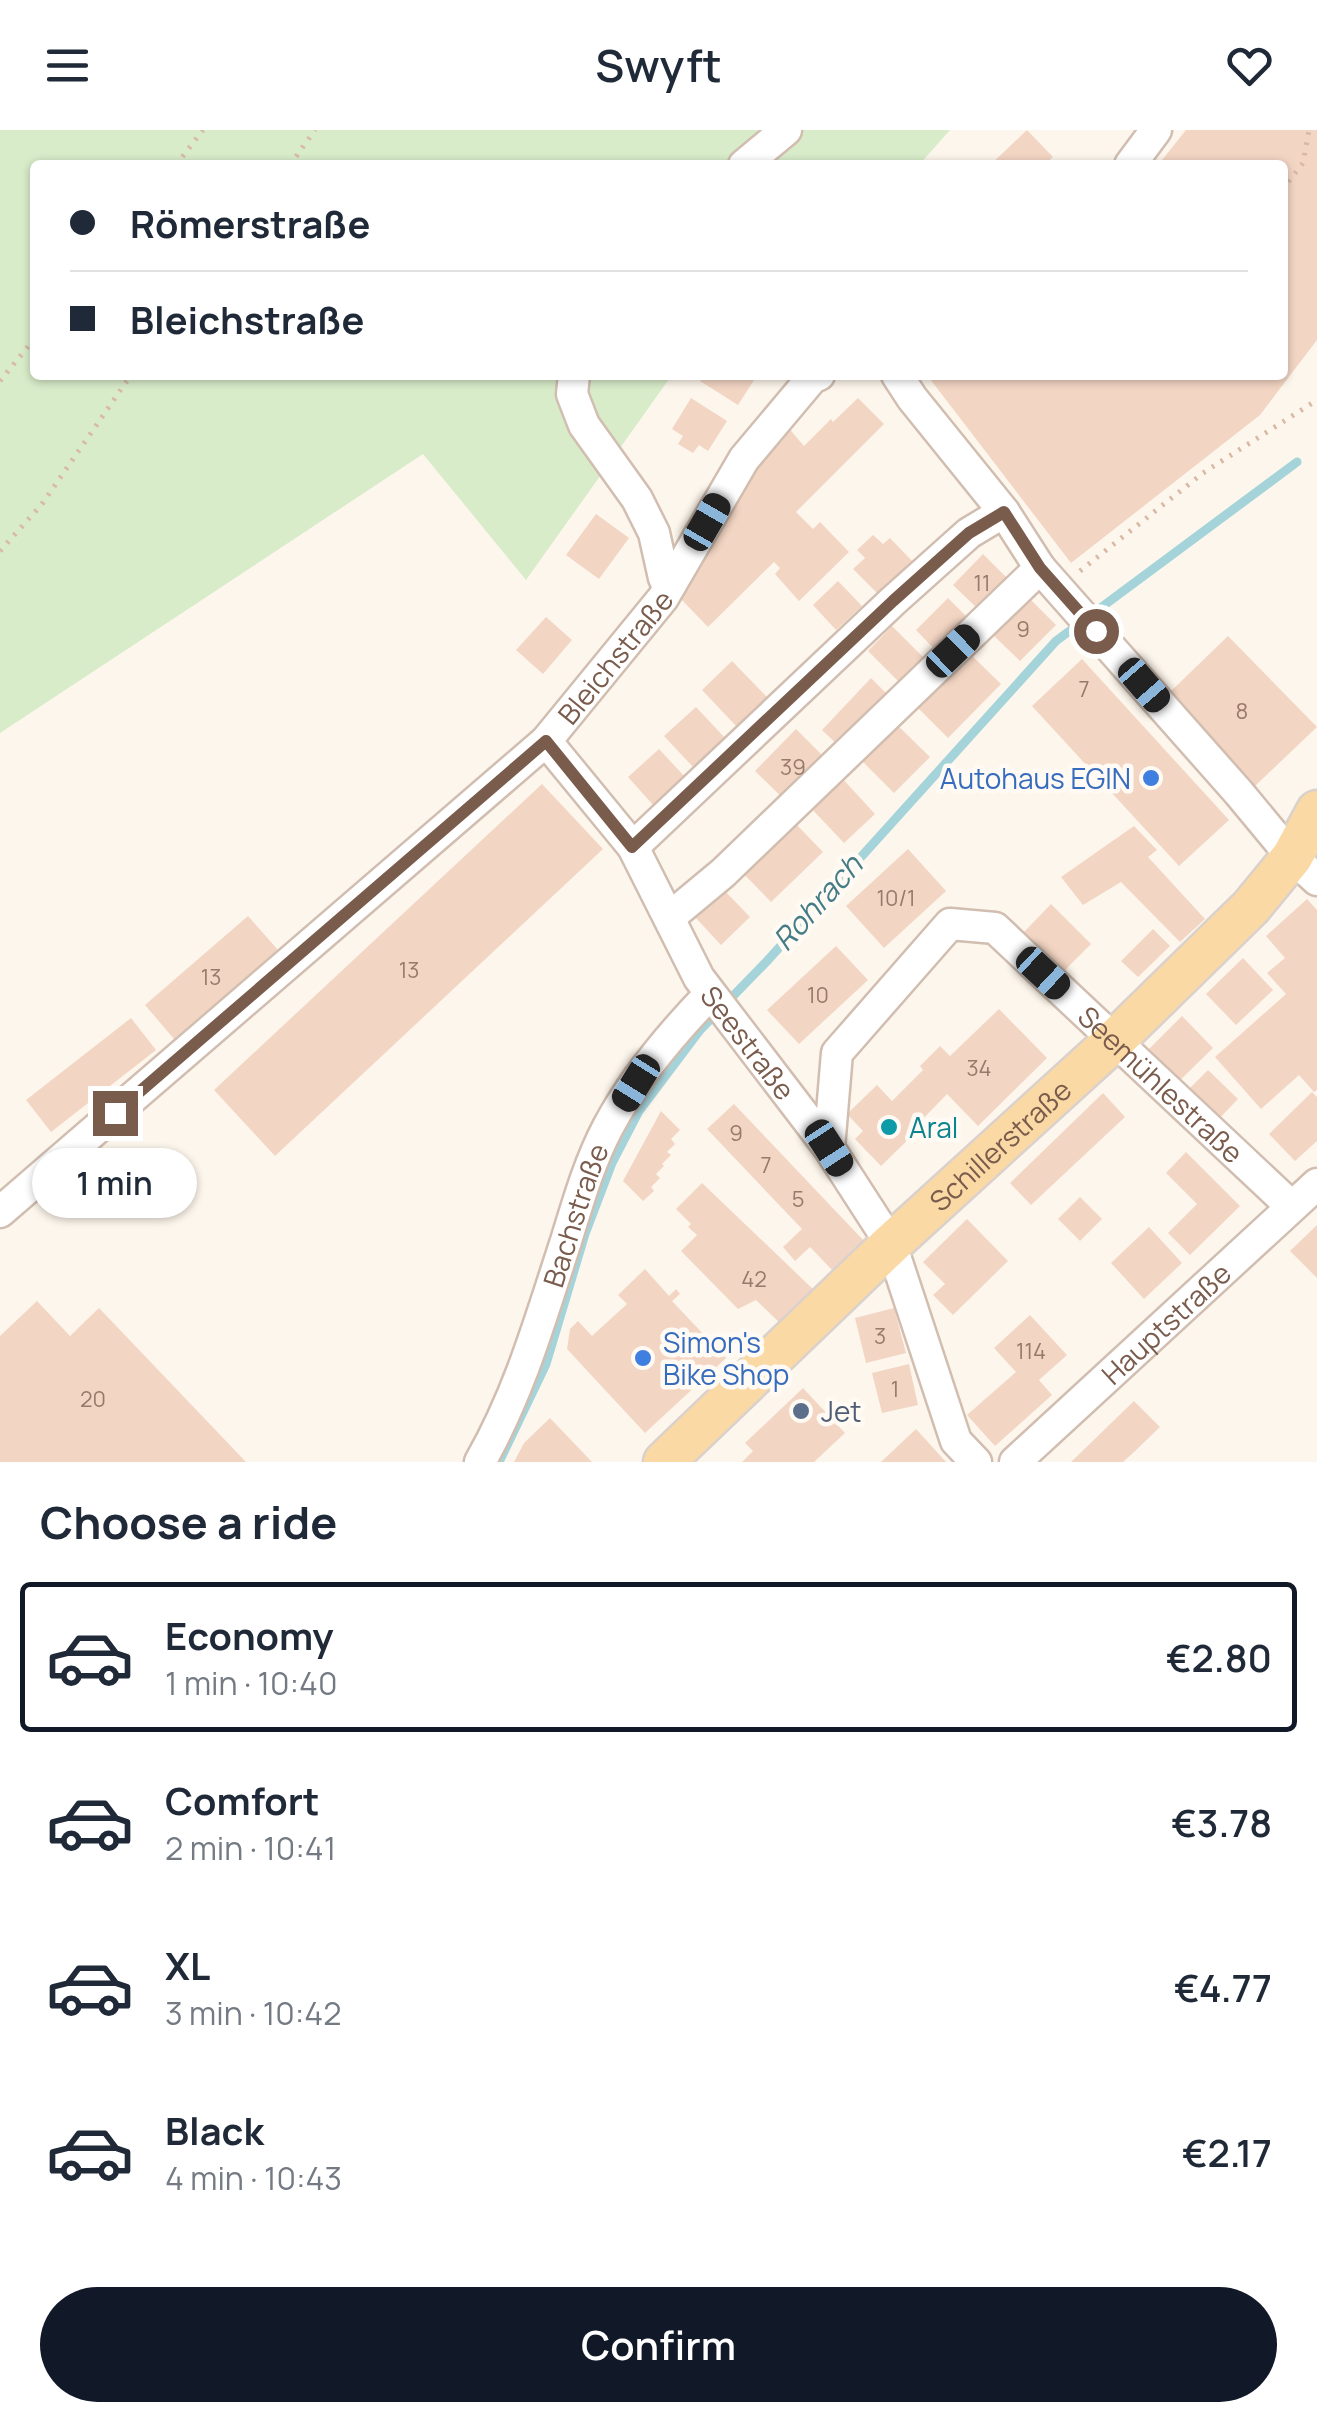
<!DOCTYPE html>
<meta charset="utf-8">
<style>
:root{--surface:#fff;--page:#f2f2f3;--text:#1f2937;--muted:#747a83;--line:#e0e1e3;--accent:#111827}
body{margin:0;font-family:Manrope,sans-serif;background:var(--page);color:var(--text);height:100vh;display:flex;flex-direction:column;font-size:38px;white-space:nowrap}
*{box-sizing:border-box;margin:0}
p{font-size:32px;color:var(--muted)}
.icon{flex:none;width:55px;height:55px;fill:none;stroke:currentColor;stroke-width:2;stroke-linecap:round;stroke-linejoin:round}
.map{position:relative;height:1332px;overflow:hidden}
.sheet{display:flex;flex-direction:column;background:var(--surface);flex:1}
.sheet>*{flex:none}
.banner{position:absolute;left:30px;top:30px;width:1258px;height:220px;border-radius:10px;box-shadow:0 2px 8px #0004;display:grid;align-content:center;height:220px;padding:0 40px;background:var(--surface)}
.end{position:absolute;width:45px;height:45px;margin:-22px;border:12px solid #7a5c4d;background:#fff;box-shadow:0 0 0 5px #fff}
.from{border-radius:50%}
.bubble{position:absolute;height:70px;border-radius:35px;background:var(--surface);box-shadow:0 2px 8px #0004;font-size:32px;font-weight:600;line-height:70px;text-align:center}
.car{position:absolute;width:30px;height:60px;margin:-30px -15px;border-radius:12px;box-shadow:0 0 8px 2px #0007;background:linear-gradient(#222 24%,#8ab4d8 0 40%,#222 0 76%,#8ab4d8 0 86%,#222 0)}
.banner b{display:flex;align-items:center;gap:35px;height:95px;font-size:38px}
.banner b+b{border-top:2px solid var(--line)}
.banner i{width:25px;height:25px;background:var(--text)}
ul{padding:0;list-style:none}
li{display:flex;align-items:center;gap:30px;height:150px;margin:0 20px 15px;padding:0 20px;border:5px solid transparent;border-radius:10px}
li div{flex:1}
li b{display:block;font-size:38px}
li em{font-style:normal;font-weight:600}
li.selected{border-color:var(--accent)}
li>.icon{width:90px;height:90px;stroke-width:1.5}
h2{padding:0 40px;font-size:45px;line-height:120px}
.cta{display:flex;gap:20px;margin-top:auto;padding:20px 40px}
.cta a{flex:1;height:115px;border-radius:60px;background:var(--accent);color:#fff;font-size:40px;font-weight:600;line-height:115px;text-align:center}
header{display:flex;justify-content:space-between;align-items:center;height:130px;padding:0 40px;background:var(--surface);font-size:45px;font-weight:600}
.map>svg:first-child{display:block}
.green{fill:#d8ecc9}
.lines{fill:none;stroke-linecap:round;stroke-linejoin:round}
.stream{stroke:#a5d3da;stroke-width:9}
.building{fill:#f3d5c3}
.minor-casing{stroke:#d1beb0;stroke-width:35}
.major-casing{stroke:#dad1cd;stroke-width:45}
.path{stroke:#d9b8a5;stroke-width:5;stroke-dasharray:2.5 8;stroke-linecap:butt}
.minor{stroke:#fff;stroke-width:30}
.major{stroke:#fbd9a5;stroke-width:40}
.route{stroke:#7a5c4d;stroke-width:12}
.shop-dot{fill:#3f7fe0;stroke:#fffaf3;stroke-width:4}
.culture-dot{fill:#0f9aa8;stroke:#fffaf3;stroke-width:4}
.service-dot{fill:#5c6f8a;stroke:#fffaf3;stroke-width:4}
.labels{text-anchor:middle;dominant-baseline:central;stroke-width:9;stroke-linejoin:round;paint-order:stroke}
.number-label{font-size:22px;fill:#987a6a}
.street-label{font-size:28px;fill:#7a5c4d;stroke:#fffaf3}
.shop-label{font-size:28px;fill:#366cbe;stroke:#fffaf3;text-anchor:end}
.culture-label{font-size:28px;fill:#0d838f;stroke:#fffaf3;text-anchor:start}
.service-label{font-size:28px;fill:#4e5e75;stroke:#fffaf3;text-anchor:start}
.water-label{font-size:30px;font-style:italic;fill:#437c86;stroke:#fffaf3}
</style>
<header><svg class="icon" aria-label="menu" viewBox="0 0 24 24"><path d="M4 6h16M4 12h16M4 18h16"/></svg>Swyft<svg class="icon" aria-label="heart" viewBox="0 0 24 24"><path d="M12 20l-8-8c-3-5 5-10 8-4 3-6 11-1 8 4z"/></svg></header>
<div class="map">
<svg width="1317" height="1332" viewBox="0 0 1317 1332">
<rect width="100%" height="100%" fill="#fdf6ec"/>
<!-- green -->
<path class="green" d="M0,0H950L919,35H35V245H672L526,450L423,324L0,603Z"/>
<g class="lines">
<!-- stream -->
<path class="stream" d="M499,1332L546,1234L585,1104L612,1033L639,981L700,900L768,830L1056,511L1297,332"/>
</g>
<!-- building -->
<path class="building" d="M1027,0L1053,27L1044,35H990Z
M1186,0H1317V210L1260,285L1071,433L930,249L935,245H1282V35H1158Z
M704,245H752L756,247L738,275L700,251Z
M691,268L727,291L708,321L699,315L693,323L678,314L683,306L672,299Z
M858,268L884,294L796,382L813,399L820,392L849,422L799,471L775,444L780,438L774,432L708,497L679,467L744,345L786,295L804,316L831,289L833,292Z
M596,384L629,408L599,449L566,425Z
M873,405L883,414L890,408L914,433L880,466L853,439L865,428L857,420Z
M983,424L1011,452L981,482L953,455Z
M838,451L862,476L836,500L813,475Z
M1027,466L1056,495L1020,531L991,503Z
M948,468L972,492L939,524L916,500Z
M546,487L572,510L543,544L516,520Z
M892,496L925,529L901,554L868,521Z
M1228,506L1317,597L1255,656L1167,565Z
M968,522L1001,554L948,608L916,576Z
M1082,529L1229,690L1179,736L1032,576Z
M732,531L767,567L737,597L702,560Z
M871,548L890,567L841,618L822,600Z
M696,577L725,608L693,637L664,606Z
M892,590L930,627L894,663L857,626Z
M796,599L831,634L791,676L755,641Z
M659,619L685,647L654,676L628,647Z
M841,647L875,684L844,713L809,676Z
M542,654L603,719L275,1026L214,960Z
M793,691L823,722L771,772L741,741Z
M1134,696L1157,720L1148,727L1205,789L1180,812L1121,752L1083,775L1061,747Z
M908,719L946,761L884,818L846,776Z
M722,758L750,787L721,815L694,786Z
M1307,769L1317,780V960L1314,962L1299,945L1261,979L1215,927L1286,864L1267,843L1285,828L1266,806Z
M1051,774L1091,814L1064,841L1024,802Z
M248,786L278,820L174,909L145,875Z
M1153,799L1170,816L1138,847L1121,831Z
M836,816L868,850L799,914L767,880Z
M1243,828L1273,860L1236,895L1206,864Z
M999,879L1047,928L978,996L947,964L916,996L919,999L881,1036L855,1009L863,1001L847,984L877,955L892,971L923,940L920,936L940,916L950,926Z
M1182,886L1213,918L1174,956L1143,925Z
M131,888L156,920L51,1002L26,970Z
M1208,940L1238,969L1212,996L1182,966Z
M1312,962L1317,967V1011L1295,1031L1269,1004Z
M1103,963L1125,987L1031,1075L1010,1053Z
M734,974L865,1112L834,1142L810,1117L795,1131L783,1117L802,1099L707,999Z
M661,981L680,1000L671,1009L675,1014L667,1022L671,1025L662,1034L664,1036L656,1044L660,1048L651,1057L654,1061L643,1071L623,1051Z
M1186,1022L1240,1076L1190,1125L1168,1103L1197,1074L1166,1043Z
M702,1053L816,1162L783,1196L756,1170L738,1179L681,1121L697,1105L688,1097L691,1094L676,1079Z
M1080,1067L1102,1089L1080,1111L1058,1089Z
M967,1089L1008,1131L953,1185L933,1165L945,1154L923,1132Z
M1317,1095V1148L1290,1121Z
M1149,1097L1182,1133L1144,1169L1111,1133Z
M645,1139L669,1166L676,1159L680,1164L672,1171L726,1228L645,1303L567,1219L570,1199L578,1191L592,1206L627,1174L618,1165Z
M37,1171L70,1206L99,1178L246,1332H0V1206Z
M894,1178L906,1223L866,1233L855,1188Z
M1030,1185L1067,1225L1039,1250L1052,1265L995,1316L967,1285L1016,1242L994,1218Z
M909,1234L918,1275L882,1283L872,1243Z
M803,1258L845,1303L814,1332H742L753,1321L745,1313Z
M1134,1271L1160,1297L1133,1323L1123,1332H1071Z
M550,1288L592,1332H514L524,1313Z
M916,1299L946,1332H881Z"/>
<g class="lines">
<defs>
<g id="minor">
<path d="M744,35L786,0"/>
<path d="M1130,35L1156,0"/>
<path d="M574,245L572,264L584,295L637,369L654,403L664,448L671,454"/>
<path d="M897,245L912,268L1004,382L1040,438L1239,663L1292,727L1317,750"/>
<path id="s1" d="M546,611L633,717L699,848L829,1018L891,1114L956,1311L976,1332"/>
<path d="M633,717L893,471L969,403L1004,382"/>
<path d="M670,787L723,743L1040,438"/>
<path id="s2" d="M829,1018L837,923L950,794L995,798L1291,1076"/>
<path id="s3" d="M0,1082L546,611L663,468L744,329L812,248L819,245"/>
<path id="s4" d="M480,1332C520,1262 541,1187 566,1111C578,1072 589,1033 608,997C634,948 672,903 710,864"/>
<path id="s5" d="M1015,1332L1317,1054"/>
</g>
<g id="major">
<path id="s6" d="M664,1332L891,1114L1115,910L1251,777L1292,727L1317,681"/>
</g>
</defs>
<!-- minor casing -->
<use href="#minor" class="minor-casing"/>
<!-- major casing -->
<use href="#major" class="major-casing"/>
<!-- path -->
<path class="path" d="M176,35L203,0
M290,35L315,0
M1282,60L1303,33L1309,0
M0,251L35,208
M0,421L42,374L131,245
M1080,441L1203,343L1317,270"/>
<!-- minor -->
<use href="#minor" class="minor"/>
<!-- major -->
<use href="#major" class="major"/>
</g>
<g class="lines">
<!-- route -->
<path class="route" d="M115,983L546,611L632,717L893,471L969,403L1004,382L1040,438L1096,501"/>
</g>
<!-- markers -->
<g class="shop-dot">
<circle cx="1151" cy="648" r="10"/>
<circle cx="643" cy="1228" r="10"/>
</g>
<circle class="culture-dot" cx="889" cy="997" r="10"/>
<circle class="service-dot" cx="801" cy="1281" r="10"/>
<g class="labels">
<!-- number labels -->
<g class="number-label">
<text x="982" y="453">11</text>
<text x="1023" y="499">9</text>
<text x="1084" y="559">7</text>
<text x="1242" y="581">8</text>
<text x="793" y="637">39</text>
<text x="896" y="768">10/1</text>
<text x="409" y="840">13</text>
<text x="211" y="847">13</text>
<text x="818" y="865">10</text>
<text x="979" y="938">34</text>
<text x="736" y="1003">9</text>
<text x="766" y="1035">7</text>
<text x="798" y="1069">5</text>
<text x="754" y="1149">42</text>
<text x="880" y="1206">3</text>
<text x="1031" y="1221">114</text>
<text x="895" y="1259">1</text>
<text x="93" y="1269">20</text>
</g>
<!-- street labels -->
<g class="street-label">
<text stroke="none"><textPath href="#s3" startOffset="830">Bleichstraße</textPath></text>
<text stroke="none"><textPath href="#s1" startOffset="365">Seestraße</textPath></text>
<text stroke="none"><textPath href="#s2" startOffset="540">Seemühlestraße</textPath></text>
<text stroke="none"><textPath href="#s6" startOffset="462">Schillerstraße</textPath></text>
<text stroke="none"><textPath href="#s4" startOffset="265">Bachstraße</textPath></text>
<text stroke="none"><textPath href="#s5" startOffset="205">Hauptstraße</textPath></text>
</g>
<!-- shop labels -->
<g class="shop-label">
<text x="1131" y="648">Autohaus EGIN</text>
<text x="663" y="1212" text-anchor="start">Simon's<tspan x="663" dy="32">Bike Shop</tspan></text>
</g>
<!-- culture labels -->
<g class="culture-label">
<text x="909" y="997">Aral</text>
</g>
<!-- service labels -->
<g class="service-label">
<text x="821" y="1281">Jet</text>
</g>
<!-- water labels -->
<g class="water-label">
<text transform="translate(817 772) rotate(-48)">Rohrach</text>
</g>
</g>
</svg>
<i class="end from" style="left:1096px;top:501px"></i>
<i class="end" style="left:115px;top:983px"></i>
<div class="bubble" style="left:32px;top:1018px;width:165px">1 min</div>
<i class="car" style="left:707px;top:392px;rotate:30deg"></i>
<i class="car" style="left:953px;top:521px;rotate:46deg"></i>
<i class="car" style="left:1144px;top:555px;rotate:139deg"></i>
<i class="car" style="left:1043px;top:843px;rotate:133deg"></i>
<i class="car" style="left:636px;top:953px;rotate:212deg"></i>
<i class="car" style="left:829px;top:1018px;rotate:147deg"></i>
<div class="banner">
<b><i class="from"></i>Römerstraße</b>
<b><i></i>Bleichstraße</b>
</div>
</div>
<section class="sheet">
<h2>Choose a ride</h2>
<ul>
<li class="selected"><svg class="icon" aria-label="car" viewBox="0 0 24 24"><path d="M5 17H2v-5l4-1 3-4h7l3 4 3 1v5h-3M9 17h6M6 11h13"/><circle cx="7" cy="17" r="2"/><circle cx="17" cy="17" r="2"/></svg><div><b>Economy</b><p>1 min · 10:40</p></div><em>€2.80</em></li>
<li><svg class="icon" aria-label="car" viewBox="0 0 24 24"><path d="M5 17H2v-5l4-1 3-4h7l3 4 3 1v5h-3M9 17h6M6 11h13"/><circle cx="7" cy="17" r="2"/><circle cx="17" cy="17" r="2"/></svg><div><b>Comfort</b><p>2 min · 10:41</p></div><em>€3.78</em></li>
<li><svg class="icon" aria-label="car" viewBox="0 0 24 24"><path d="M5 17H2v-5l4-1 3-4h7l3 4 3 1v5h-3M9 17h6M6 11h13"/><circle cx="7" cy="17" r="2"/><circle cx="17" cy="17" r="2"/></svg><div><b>XL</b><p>3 min · 10:42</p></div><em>€4.77</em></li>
<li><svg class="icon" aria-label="car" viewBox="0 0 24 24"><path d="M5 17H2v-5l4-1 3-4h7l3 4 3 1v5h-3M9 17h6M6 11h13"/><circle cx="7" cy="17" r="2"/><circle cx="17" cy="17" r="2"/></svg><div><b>Black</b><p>4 min · 10:43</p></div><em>€2.17</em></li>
</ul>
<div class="cta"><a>Confirm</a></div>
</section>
